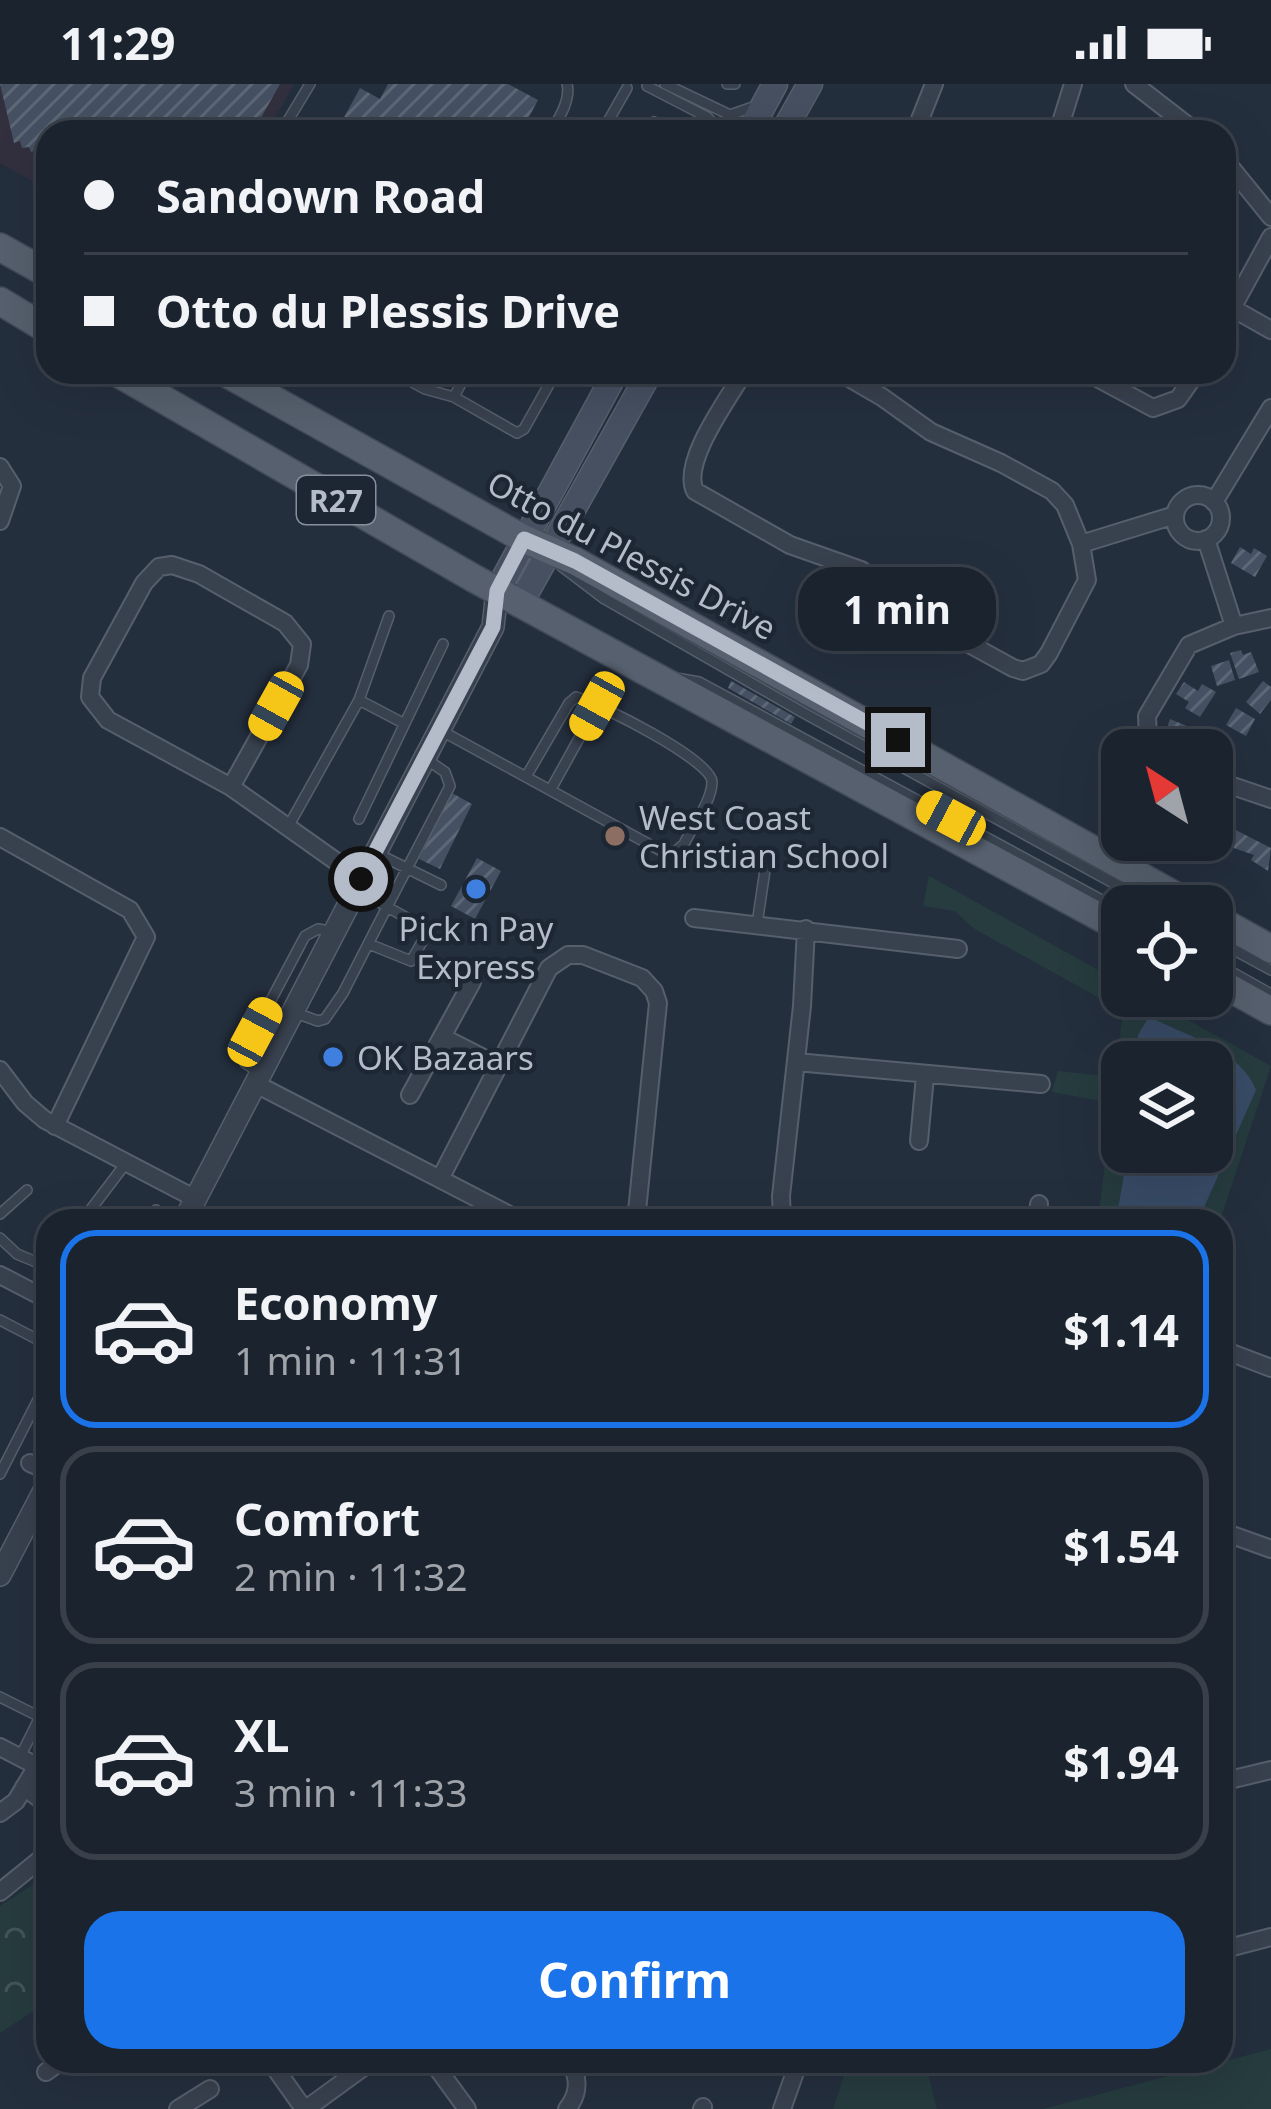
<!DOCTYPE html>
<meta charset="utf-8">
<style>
:root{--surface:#1b232e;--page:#282f3a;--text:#f1f3f6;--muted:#a0a4aa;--line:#39404a;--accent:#1a73e8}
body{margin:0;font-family:"Noto Sans",sans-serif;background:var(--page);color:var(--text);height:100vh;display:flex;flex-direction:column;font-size:45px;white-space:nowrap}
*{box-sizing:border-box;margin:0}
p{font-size:39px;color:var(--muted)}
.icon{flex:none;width:66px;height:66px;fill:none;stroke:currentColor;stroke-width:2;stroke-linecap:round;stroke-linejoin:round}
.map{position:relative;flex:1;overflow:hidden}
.panel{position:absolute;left:36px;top:1125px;width:1197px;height:864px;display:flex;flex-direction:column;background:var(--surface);border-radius:36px;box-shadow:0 12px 48px #0002,0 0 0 3px var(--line)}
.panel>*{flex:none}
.guide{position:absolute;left:36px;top:36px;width:1200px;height:264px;border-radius:36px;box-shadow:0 12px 48px #0002,0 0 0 3px var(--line);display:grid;align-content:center;height:264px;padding:0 48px;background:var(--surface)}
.needle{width:78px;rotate:324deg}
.tools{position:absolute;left:1101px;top:645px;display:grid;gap:24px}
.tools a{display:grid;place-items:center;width:132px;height:132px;border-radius:24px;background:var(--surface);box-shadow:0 12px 48px #0002,0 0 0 3px var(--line);font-size:60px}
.end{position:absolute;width:54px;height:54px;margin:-27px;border:15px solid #b4bcc9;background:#111;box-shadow:0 0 0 6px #111}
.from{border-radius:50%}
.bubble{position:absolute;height:84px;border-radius:36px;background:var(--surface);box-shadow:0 12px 48px #0002,0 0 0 3px var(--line);font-size:39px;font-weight:700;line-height:84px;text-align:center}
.car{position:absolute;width:36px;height:72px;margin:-36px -18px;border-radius:15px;box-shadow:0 0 9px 3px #0007;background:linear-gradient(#f5c518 24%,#345 0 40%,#f5c518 0 76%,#345 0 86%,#f5c518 0)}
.guide b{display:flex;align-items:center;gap:42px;height:114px;font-size:45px}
.guide b+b{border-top:3px solid var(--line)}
.guide i{width:30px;height:30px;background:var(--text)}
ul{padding:21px 0 0;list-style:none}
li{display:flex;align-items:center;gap:36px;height:198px;margin:0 24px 18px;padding:0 24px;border:6px solid var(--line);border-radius:36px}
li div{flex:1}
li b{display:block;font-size:45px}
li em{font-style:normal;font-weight:700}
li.on{border-color:var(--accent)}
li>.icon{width:108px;height:108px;stroke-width:1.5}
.cta{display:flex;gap:24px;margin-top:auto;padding:24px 48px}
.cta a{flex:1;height:138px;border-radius:36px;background:var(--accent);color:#fff;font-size:48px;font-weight:700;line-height:138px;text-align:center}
.status{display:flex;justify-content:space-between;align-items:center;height:84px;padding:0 60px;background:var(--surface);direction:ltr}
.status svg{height:33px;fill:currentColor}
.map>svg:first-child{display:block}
.medical{fill:#32303f}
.grass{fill:#263c3f;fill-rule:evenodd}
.park{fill:url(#park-crowns)}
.water{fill:#394c67}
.building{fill:url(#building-hatch)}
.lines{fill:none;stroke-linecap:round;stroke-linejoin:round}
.service-casing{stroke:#565f6c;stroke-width:12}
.minor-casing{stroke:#565f6c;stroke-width:20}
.tertiary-casing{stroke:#565f6c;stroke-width:24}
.secondary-casing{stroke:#565f6c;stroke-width:27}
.primary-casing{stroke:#414a57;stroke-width:30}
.service{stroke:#38414e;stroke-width:9}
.minor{stroke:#38414e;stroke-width:16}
.tertiary{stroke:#38414e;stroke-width:21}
.secondary{stroke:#465061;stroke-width:24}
.primary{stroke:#56606e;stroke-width:27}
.route{stroke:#b4bcc9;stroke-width:15}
.education-dot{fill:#8d6e63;stroke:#1d2633;stroke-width:4.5}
.shop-dot{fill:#3f7fe0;stroke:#1d2633;stroke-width:4.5}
.labels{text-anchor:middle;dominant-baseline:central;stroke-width:9;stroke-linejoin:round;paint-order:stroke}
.shield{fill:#1d2633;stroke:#878f9c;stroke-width:3}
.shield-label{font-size:30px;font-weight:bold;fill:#b4bcc9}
.street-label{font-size:33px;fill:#b4bcc9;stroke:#1d2633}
.poi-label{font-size:33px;fill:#b4bcc9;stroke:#1d2633;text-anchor:start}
</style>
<div class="status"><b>11:29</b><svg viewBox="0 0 49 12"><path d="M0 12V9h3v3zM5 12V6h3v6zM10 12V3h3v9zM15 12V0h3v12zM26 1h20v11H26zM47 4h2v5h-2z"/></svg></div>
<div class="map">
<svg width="1271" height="2025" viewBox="0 0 1271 2025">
<defs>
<pattern id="park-crowns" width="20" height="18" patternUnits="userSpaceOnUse" patternTransform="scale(3)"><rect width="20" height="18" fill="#263c3f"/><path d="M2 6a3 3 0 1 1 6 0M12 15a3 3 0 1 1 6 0" fill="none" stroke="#435659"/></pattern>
<pattern id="building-hatch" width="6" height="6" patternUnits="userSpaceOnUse" patternTransform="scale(3)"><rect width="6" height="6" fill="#455162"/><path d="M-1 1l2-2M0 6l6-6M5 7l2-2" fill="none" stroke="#5d6877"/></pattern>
</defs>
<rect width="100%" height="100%" fill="#242f3e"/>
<!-- medical -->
<path class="medical" d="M0,0H294L267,48H48V106L0,79Z"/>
<!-- grass -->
<path class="grass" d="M929,792L1122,899V912H1145L1271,982L1220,1137H1098L1112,1019L1052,1008L1058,987L1115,993L1123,927L973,844L955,827L923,822ZM1122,978H1212V1068H1122Z
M1271,1965V2025H1043Z
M849,1977H925L937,2025H833Z"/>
<!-- park -->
<path class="park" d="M48,1791V1917L0,1949V1822Z"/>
<!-- water -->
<path class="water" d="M1147,936H1156C1190,953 1242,968 1256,1006L1198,1137H1121L1117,1131L1128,1068H1212V978H1138V951Z"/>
<!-- building -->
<path class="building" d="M0,0H280L253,48H110L118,44L110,35L104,37L107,46L100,48H48V63L31,68L29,63L22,64L20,57L14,59Z
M388,0H508L538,16L521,48H336L360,4L380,15Z
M1240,463L1251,470L1254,464L1267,472L1255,493L1231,479Z
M1241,566L1243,571L1251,568L1259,588L1239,595L1230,569Z
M1229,576L1235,596L1217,602L1211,582Z
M731,597L795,633L791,640L728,604Z
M1263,597L1271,603V616L1260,630L1246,618Z
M1184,598L1198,607L1202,600L1216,608L1200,633L1185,624L1189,618L1176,610Z
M1236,624L1255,635L1246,652L1226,641Z
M1170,635L1194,645L1186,664L1163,655Z
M452,709L472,720L440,785L419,775Z
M1230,743L1271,764L1268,787L1251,776L1254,771L1222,760Z
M477,774L501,787L475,835L451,822Z"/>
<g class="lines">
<defs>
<path id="service" d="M665,0L730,31L753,23
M727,0H735
M647,2L707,33L722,48
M281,48L310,0
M551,48C559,34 571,16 567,0
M602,48L627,4
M644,48L654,38L670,48
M394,288L425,305L454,313
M467,288L454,313L517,349L524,345L556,288
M561,482L603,514L802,628L1155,822
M676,594L699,598L1122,827
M359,616L403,639
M440,646L665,769L676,767L684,760C692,743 712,717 712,698C712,676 598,619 576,613L569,619L527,691
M551,705L597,622
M359,735L443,560
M288,743L359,616L389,532
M376,769L441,801
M757,840L765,786
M1212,854L1271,886
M369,860L411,877L426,851L420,841L387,823L450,702L445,688L426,675
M1212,877L1271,910
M293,928L318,937L325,935L343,909L387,823L373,814L362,796
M261,990L245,979L243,969L305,852L318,845L333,848
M0,1130L27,1106
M82,1137L126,1079
M150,1137L156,1126
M0,1154L17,1170L48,1183
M0,1236L48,1261
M0,1390L48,1296
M0,1613L48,1637
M20,1673L40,1633"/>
<path id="minor" d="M1134,0L1196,48
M915,48L934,0
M1058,48L1073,0
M1224,75L1271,133
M1225,220L1271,246
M1224,239L1271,153
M744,288C728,315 681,378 695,407L790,461L861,486L951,550L1013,584L1023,587L1041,580L1049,569L1087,496L1081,460L1065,421L1052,407L1001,379L931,348L882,313L839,288
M1086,288L1153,324L1178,315L1197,288
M0,383L12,402L0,437
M1175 434a23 23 0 1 1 46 0a23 23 0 1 1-46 0Z
M1214,418L1271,324
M1206,455L1234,542
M1081,460L1175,431
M1162,666L1148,653L1147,632L1189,561L1234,542L1271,534
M1212,695L1271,715
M231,703L299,581L302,560L285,539L199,490L172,481L159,483L144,499L92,594L90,613L108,636L231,703L361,795
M0,753L130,826L146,853L55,1042
M694,834L958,865
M442,953L499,982
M796,978L1041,1000
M0,986L25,1019L45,1036L196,1115
M256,1000L521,1137
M410,1011L472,898
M919,1057L925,992
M440,1095L549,884L568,871H583L642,894L654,907L658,919L636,1137
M782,1137L781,1112L802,922L806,845
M1037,1137L1039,1120
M0,1191L48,1216
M1221,1265L1271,1284
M30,1379L48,1387
M1221,1447L1271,1465
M0,1663L48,1688
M1221,1698L1271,1686
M24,1703L48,1721
M0,1729L16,1717L37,1682
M0,1808L48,1769
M1221,1866L1271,1853
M270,1977L304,2025
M432,1977L467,2025
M46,1988L61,1977
M178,2025L210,2005
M306,2025L372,1977
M567,2025C580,2009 579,1994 570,1977
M702,2025L703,2023
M782,2025L799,1977"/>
<path id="tertiary" d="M184,1137L493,543L497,507
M0,1491L48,1399"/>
<path id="secondary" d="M749,48L775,0
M783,48L810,0
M497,507L616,288
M520,520L650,288"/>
<path id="primary" d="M0,163L48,190
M0,217L48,246
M116,288L475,495L1122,845
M224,288L524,455L575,477L1194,822
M1212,832L1271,865
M1212,894L1271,927"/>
</defs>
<!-- service casing -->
<use href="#service" class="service-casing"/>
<!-- minor casing -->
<use href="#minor" class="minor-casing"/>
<!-- tertiary casing -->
<use href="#tertiary" class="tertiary-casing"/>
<!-- secondary casing -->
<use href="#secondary" class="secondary-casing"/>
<!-- primary casing -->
<use href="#primary" class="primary-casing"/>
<!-- service -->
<use href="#service" class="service"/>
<!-- minor -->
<use href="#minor" class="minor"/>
<!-- tertiary -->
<use href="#tertiary" class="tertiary"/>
<!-- secondary -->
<use href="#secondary" class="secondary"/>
<!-- primary -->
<use href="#primary" class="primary"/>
</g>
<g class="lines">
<!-- route -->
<path class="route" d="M361,795L493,543L497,507L524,455L575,477L898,656"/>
</g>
<!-- markers -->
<circle class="education-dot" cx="615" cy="752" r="12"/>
<g class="shop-dot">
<circle cx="476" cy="805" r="12"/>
<circle cx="333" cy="973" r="12"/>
</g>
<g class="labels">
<!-- shield labels -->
<rect class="shield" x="297" y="392" width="78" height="48" rx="9"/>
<g class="shield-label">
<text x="336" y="416">R27</text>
</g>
<!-- street labels -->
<g class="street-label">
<text transform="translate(632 471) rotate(28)">Otto du Plessis Drive</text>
</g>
<!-- poi labels -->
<g class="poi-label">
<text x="639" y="733">West Coast<tspan x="639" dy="38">Christian School</tspan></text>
<text x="476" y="844" text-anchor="middle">Pick n Pay<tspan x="476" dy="38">Express</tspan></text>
<text x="357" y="973">OK Bazaars</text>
</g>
</g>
</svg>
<div class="tools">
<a><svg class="needle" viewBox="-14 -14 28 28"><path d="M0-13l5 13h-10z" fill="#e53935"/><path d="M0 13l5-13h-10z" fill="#a0a4aa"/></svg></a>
<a><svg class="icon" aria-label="locate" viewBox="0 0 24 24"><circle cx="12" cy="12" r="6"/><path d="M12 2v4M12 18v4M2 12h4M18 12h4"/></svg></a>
<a><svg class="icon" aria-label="layers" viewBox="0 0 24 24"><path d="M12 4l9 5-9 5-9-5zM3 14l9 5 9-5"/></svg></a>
</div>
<i class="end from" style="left:361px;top:795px"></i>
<i class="end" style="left:898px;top:656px"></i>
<div class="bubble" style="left:798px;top:483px;width:198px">1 min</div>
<i class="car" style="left:276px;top:622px;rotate:209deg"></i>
<i class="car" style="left:597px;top:622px;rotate:209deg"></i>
<i class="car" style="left:951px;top:734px;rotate:298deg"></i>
<i class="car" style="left:255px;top:948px;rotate:28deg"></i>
<div class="guide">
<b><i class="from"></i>Sandown Road</b>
<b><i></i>Otto du Plessis Drive</b>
</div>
<section class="panel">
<ul>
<li class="on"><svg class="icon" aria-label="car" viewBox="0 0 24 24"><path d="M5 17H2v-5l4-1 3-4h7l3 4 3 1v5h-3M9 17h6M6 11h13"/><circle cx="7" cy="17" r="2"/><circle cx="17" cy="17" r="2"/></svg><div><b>Economy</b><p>1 min · 11:31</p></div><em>$1.14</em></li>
<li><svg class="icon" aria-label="car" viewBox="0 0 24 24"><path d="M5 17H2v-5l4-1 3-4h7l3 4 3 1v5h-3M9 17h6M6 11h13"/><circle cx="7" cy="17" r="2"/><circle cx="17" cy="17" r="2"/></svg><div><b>Comfort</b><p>2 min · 11:32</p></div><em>$1.54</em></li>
<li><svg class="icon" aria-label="car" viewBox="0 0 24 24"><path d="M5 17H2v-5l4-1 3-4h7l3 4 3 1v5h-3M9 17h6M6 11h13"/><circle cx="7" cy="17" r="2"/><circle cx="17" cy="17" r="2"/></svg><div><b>XL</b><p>3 min · 11:33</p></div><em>$1.94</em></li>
</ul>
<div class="cta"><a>Confirm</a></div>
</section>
</div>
